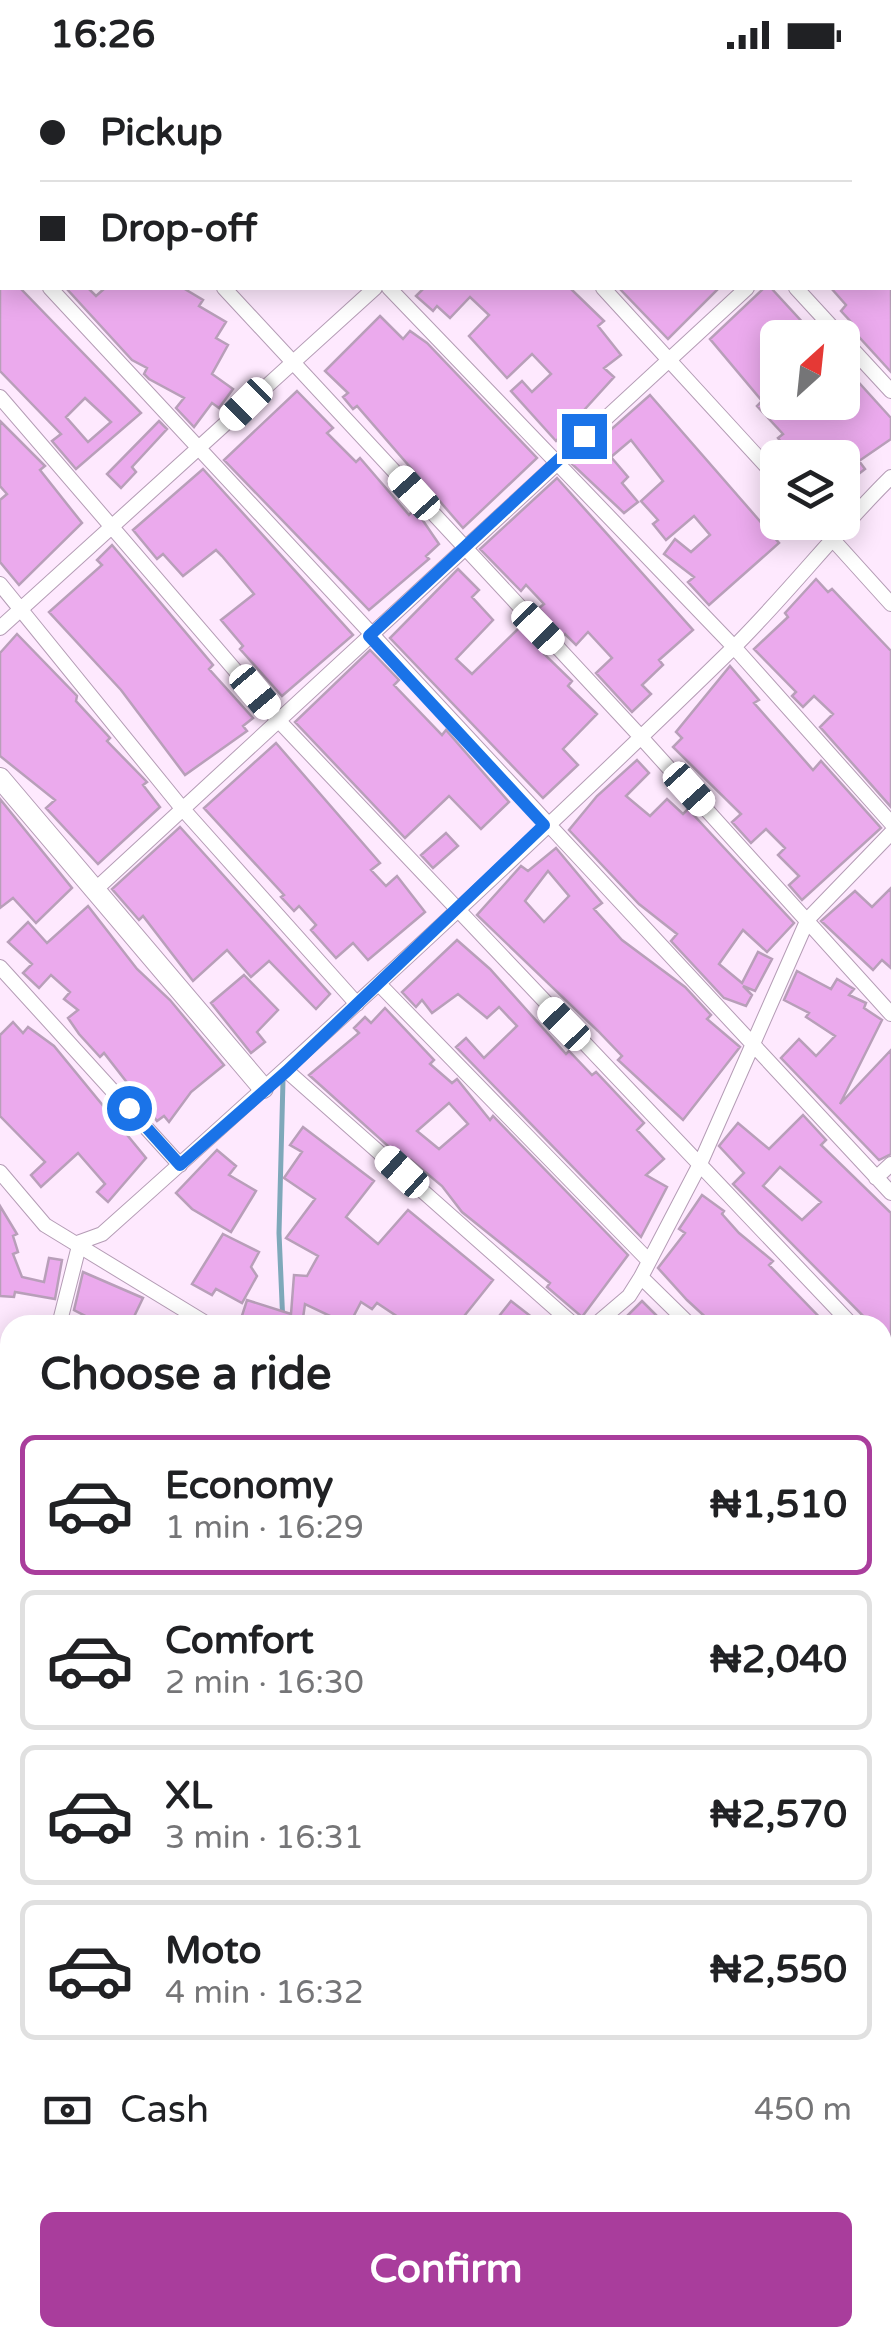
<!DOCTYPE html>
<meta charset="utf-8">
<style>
:root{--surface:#fff;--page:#f2f2f2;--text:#202124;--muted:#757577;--line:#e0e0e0;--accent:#a93d9c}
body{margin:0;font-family:"Varela Round",sans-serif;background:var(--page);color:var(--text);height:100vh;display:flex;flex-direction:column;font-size:38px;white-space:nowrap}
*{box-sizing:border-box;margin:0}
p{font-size:32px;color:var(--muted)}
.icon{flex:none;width:55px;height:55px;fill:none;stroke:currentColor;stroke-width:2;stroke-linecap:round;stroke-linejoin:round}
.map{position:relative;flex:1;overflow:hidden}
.side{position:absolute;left:0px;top:1245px;width:892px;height:1032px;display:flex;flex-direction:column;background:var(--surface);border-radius:30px 30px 0 0;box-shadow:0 5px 25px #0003}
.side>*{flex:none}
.hud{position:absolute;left:0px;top:0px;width:892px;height:220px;box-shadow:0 5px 25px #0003;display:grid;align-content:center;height:220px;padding:0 40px;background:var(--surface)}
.needle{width:65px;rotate:27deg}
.buttons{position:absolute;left:760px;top:250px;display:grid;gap:20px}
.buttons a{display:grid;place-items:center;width:100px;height:100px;border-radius:15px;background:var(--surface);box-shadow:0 5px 25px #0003;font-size:50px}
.end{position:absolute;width:45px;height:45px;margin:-22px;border:12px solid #1a73e8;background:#fff;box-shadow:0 0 0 5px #fff}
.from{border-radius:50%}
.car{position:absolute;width:30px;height:60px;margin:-30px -15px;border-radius:12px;box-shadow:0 0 8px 2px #0007;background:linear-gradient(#fff 24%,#345 0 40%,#fff 0 76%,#345 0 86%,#fff 0)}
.hud b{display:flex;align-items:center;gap:35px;height:95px;font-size:38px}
.hud b+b{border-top:2px solid var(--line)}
.hud i{width:25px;height:25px;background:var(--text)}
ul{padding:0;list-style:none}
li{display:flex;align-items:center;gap:30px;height:140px;margin:0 20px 15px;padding:0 20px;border:5px solid var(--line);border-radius:15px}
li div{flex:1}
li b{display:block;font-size:38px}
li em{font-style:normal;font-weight:800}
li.on{border-color:var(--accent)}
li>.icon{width:90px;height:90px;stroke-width:1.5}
h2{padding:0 40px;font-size:45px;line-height:120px}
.pay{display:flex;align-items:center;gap:25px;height:110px;padding:0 40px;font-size:38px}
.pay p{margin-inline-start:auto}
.cta{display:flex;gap:20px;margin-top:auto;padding:20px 40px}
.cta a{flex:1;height:115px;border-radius:15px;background:var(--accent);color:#fff;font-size:40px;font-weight:800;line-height:115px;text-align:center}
.status{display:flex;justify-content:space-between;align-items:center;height:70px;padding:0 50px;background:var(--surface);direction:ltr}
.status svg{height:28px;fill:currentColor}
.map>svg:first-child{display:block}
.water{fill:#a3e1f7;stroke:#7fa8ba;stroke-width:2.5}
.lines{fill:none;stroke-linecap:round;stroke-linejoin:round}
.stream{stroke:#7fa8ba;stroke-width:5}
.building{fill:#ebaaed;stroke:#b89fb9;stroke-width:2.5;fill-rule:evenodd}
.street-casing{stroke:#b49cb5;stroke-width:16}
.secondary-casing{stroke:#b49cb5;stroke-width:22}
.street{stroke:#fff;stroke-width:14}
.secondary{stroke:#fff;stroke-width:20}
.route{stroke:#1a73e8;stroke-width:12}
</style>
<div class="status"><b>16:26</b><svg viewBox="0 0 49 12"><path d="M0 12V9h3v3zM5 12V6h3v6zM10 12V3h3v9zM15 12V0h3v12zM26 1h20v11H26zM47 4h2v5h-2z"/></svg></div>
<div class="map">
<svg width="891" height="2277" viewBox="0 0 891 2277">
<rect width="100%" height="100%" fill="#fee9fe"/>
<!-- water -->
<path class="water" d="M0,1609L10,1615V1827L0,1823Z
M575,2268H830L832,2277H588Z"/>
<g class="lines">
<!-- stream -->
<path class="stream" d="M283,1010L279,1163L283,1255"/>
</g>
<!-- building -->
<path class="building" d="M0,218H20L141,343L76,399L52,371L61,364L0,301ZM85,328L111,352L88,372L66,347Z
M66,218H88L96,226L105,218H183L203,230L199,236L226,252L216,268L228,275L212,304L233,319L219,338L212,333L194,357L176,338L184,328L149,309L144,304L147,298L132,290Z
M424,218H570L604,251L598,256L621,285L604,298L614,307L556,371L511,321L522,311L532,322L551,304L532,284L507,308L469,266L489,245L470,227L450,248L437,236L433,241L416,226Z
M619,218H719L668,269Z
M764,218H771L817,268H778V282L770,288L778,303V332H842V294L891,348V369L859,391L865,399L842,417V388H793L778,368L783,364L757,336L762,331L710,269Z
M831,218H891V302L849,256L852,253L841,241L846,235Z
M380,246L403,269L410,261L427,273L537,388L463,458L357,336L353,339L343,327L348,323L325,301Z
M297,321L333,358L327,363L356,392L360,388L409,445L415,439L439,474L426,486L429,489L369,540L224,390Z
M650,325L779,473L709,535L688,512L694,507L664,484L675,469L691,482L710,465L694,446L666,470L653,454L658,450L641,431L663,411L631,370L611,387L628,407L622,413L638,432L624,443L572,394Z
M0,351L45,396L40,400L82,453L19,515L0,492V430L7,424L0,416Z
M159,351L167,359L132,397L136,402L121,418L107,404Z
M203,399L353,565L282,626L240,579L243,576L221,550L254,524L222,486L216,480L183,506L163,484L157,489L133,460Z
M557,408L693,560L659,590L663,595L642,615L651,624L632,642L596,603L612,588L588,562L576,575L565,564L562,567L539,538L544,534L526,515L521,521L480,479Z
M112,475L213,595L209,599L253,648L243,656L247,661L185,705L121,620L49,542L102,495L97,490Z
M458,499L479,520L472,527L493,550L456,589L472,604L519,558L547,582L544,584L572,611L568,616L597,644L563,679L578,695L543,728L390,568Z
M816,509L828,522L832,519L891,581V737L820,657L833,644L814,626L803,637L792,626L796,622L754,579L788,547L785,543Z
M17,564L77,626L76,631L110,668L107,671L147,712L143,715L160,737L98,794L46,738L55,730L0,686V583Z
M370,580L399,610L394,615L442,665L446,660L509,732L481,759L449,726L405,768L295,652Z
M730,596L759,630L754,633L813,700L821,691L881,758L802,830L789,815L799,806L778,785L785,778L766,759L751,773L732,752L741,744L673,677L682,668L676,662Z
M276,673L380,793L371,800L386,816L397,806L425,842L368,890L353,873L336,888L311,860L316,855L299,836L294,841L281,827L284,825L204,738Z
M637,690L649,703L626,726L650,746L667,729L683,744L688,739L794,853L767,882L743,860L719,894L742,913L758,882L772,889L755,921L743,916L752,925L746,936L724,928L671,871L677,864L639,834L569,760L597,726Z
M0,729L72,818L36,853L13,828L0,838Z
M180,757L330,924L316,939L269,891L251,907L227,880L193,911L143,846L139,850L112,819Z
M446,763L458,776L433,798L421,785Z
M556,778L602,833L594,839L622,870L685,917L711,945L707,949L740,977L683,1050L618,990L622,986L598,961L477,845L521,796L528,801ZM548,801L569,826L544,852L525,831Z
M891,818V898L882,890L873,900L821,851L855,821L872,837Z
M88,836L137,899L170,930L224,995L191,1022L169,1052L164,1046L157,1051L104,983L100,987L79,964L68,948L78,940L64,929L70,922L51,905L39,918L23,903L32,894L8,872L28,852L47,873Z
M457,870L490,899L566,984L569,981L592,1005L596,1002L644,1053L637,1060L664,1089L646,1105L667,1117L641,1167L456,977L466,968L484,988L517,956L499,937L487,948L458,924L432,943L422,930L416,937L402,922Z
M797,901L831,919L837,909L854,919L849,925L866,933L864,938L882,950L840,1034L891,980V1084L879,1090L781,988L799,969L816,986L835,966L806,947L809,943L784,930Z
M244,905L278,940L257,962L265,972L251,983L211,933Z
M385,938L434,990L430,994L452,1013L457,1009L490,1050L493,1046L628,1185L582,1247L547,1217L550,1213L462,1142L442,1116L411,1090L408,1094L309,1005L359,963L354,958L365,947L371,953ZM449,1033L468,1054L439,1079L417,1061Z
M13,952L23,963L28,957L54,976L146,1088L108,1132L97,1122L105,1114L78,1083L41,1117L31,1105L45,1092L0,1046V965Z
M803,1045L826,1070L821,1075L891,1143V1274L882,1265V1255L871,1254L733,1114L744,1103L719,1076L738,1053L769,1079ZM780,1097L821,1132L802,1150L763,1116Z
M303,1057L374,1111L346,1147L378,1174L408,1140L493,1210L457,1255H410L377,1233L372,1239L361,1232L349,1255L305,1234L303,1248L316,1255H239L247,1230L291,1244L294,1205L307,1206L318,1186L286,1168L315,1129L284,1108L302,1082L290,1075Z
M217,1080L236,1096L229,1105L256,1121L231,1162L192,1139L176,1123Z
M702,1125L724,1141L722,1144L739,1163L773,1191L769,1195L827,1255H714L687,1230L658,1198L685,1163L679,1159Z
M0,1136L17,1164L13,1166L18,1182L13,1184L22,1207L44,1212L49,1188L62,1190L55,1229L15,1222L14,1227L0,1226Z
M223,1164L259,1182L251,1197L257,1206L242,1233L216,1219L212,1225L192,1214Z
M83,1202L143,1228L130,1255H103L74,1240Z
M511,1231L542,1255H492Z
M642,1231L666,1255H618Z"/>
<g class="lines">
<defs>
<path id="street" d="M16,0L18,2
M206,0L208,2
M405,0L408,2
M602,0L604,2
M803,0L805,2
M243,2L246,0
M624,2L627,0
M890,92L891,93
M0,166L2,168
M50,218L891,1123
M224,218L639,665L891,944
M389,218L734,577L891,753
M603,218L778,409
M796,218L842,268
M842,268L891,321
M0,327L278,650L852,1255
M817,452L891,534
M0,514L181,737L357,934
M0,558L375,218
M96,819L747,218
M0,897L180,1095
M379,914L648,1190
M287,1001L574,1255
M0,1102L45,1155L209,1255
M876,1108L891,1094
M80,1172L102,1164C315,974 526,780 731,580C787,525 835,462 891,407
M641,1207L690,1255
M59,1255L80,1172
M595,1255L629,1226L641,1207L700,1094L808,849L891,763
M882,1287L891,1296
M882,1443L891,1451"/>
<path id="secondary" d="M0,708L263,1018"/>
</defs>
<!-- street casing -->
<use href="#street" class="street-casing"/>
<!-- secondary casing -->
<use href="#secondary" class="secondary-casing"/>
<!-- street -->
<use href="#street" class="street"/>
<!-- secondary -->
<use href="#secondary" class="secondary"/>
</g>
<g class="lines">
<!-- route -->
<path class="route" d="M129,1038L180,1095L287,1001L544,755L369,566L584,366"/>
</g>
</svg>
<div class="buttons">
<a><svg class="needle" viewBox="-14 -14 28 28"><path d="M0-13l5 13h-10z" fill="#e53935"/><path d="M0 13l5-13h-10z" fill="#757577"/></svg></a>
<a><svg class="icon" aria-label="layers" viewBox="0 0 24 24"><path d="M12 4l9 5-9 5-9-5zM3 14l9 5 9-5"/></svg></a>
</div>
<i class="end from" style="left:129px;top:1038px"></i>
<i class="end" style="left:584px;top:366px"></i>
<i class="car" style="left:246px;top:334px;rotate:225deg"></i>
<i class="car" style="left:414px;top:423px;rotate:318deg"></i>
<i class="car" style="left:538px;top:558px;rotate:136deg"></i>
<i class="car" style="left:255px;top:622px;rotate:140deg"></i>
<i class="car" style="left:689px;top:719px;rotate:138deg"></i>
<i class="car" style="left:564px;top:954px;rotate:316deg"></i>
<i class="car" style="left:402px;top:1102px;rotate:312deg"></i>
<div class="hud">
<b><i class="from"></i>Pickup</b>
<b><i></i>Drop-off</b>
</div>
<section class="side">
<h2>Choose a ride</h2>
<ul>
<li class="on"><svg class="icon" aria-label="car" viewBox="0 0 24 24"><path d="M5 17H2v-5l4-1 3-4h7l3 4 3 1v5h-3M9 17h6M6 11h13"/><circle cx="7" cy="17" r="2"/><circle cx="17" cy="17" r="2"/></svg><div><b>Economy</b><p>1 min · 16:29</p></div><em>₦1,510</em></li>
<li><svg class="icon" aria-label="car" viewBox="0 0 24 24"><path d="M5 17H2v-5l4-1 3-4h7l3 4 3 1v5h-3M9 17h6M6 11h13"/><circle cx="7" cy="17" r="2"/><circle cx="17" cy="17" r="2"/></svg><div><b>Comfort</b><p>2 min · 16:30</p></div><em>₦2,040</em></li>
<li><svg class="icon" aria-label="car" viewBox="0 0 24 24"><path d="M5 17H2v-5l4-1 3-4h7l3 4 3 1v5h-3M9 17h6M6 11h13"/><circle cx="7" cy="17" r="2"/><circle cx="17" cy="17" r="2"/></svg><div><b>XL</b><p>3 min · 16:31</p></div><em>₦2,570</em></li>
<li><svg class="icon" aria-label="car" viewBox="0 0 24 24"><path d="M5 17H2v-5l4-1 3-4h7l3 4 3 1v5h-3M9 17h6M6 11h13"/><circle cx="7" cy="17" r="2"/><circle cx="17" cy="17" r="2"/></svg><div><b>Moto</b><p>4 min · 16:32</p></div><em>₦2,550</em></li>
</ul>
<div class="pay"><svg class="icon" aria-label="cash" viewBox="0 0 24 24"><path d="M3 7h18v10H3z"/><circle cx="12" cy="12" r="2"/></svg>Cash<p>450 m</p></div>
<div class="cta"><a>Confirm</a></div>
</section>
</div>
